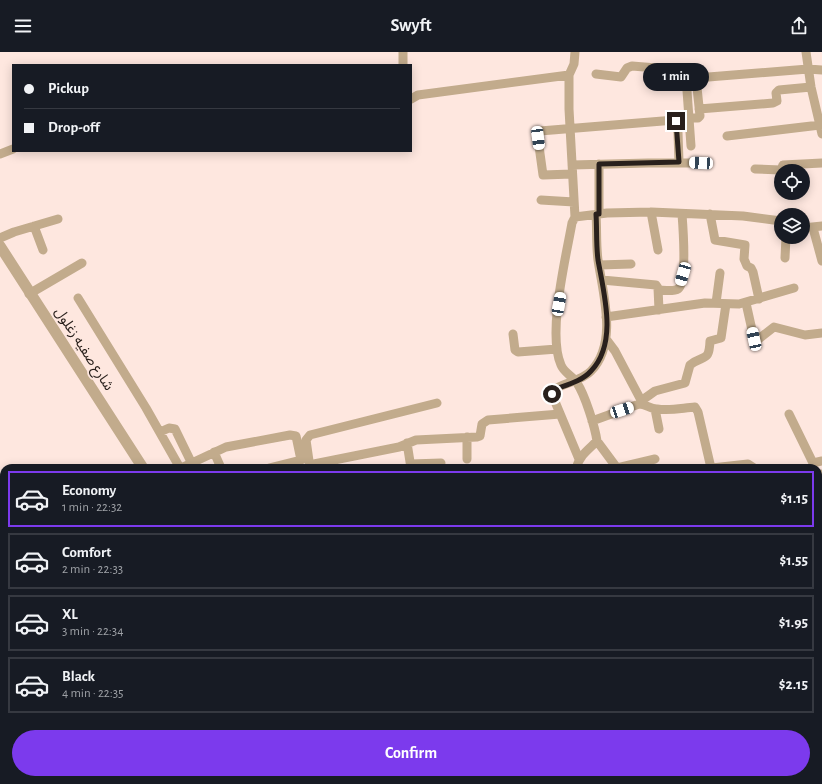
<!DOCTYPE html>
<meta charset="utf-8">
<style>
:root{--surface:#171b24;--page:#20242c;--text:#f1f3f6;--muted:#9ea1a6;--line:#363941;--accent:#7c3aed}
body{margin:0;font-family:"Alegreya Sans","Noto Sans Arabic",sans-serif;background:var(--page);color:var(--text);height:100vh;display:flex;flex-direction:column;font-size:15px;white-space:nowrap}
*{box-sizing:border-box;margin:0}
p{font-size:13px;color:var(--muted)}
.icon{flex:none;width:22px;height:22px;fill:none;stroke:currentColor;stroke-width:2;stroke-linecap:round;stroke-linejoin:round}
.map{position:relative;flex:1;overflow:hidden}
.panel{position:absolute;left:0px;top:412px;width:822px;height:320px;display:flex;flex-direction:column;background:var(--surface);border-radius:12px 12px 0 0;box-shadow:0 2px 10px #0003}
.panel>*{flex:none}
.guide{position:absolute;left:12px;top:12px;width:400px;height:88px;border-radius:0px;box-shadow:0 2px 10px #0003;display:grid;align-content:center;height:88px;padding:0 12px;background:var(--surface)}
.fabs{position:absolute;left:774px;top:112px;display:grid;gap:8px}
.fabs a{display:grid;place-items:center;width:36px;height:36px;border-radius:50%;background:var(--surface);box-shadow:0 2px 10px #0003;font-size:20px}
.end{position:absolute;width:18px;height:18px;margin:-9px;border:5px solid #29201c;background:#fff;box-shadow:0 0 0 2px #fff}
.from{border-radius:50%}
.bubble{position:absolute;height:28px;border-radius:14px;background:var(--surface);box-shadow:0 2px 10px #0003;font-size:13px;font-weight:700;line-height:28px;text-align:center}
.car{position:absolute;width:12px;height:24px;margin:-12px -6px;border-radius:5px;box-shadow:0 0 3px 1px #0007;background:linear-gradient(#fff 24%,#345 0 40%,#fff 0 76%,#345 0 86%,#fff 0)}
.guide b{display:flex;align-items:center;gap:14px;height:38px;font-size:15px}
.guide b+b{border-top:1px solid var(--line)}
.guide i{width:10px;height:10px;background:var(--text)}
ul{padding:7px 0 0;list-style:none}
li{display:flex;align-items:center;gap:12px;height:56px;margin:0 8px 6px;padding:0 4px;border:2px solid var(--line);border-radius:0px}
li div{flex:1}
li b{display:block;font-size:15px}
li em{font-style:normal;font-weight:700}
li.active{border-color:var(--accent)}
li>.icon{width:36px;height:36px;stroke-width:1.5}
.button{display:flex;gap:8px;margin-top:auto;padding:8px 12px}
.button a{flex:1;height:46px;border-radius:24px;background:var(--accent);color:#fff;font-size:16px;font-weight:700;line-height:46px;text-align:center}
header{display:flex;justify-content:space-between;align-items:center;height:52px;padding:0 12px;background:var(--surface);font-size:18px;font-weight:700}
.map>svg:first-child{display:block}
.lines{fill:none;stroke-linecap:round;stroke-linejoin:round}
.minor{stroke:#c2ab8c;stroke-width:9}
.tertiary{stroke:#c2ab8c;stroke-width:11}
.route{stroke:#29201c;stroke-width:5}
.labels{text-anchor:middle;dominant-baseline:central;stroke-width:3.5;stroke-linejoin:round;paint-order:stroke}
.street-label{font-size:14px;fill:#29201c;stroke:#fee7df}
</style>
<header><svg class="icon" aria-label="menu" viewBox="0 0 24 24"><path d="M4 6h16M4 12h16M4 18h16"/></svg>Swyft<svg class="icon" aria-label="share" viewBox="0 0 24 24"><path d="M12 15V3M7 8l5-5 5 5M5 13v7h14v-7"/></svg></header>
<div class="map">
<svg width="822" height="732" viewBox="0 0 822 732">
<rect width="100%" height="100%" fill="#fee7df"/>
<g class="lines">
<!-- minor -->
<path class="minor" d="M403,0V13
M575,0L574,12L569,23V57L575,165
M806,0L811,35L822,82
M596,22L621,25L627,16L632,14L669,17L686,25L696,26L808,17L822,18
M686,25L691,94
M411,47L418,43L569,23
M699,57L773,51L777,49L776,41L779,38L811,35
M689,66H698L700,64L696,26
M727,84L820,73
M0,102L13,97
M599,112V162
M572,113L648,111H701
M755,117L781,118L783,113L822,111
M572,122L543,123L538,87L540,79L675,68L678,81L679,110
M541,148L574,150
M651,160L658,198
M710,162L715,188L745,193L744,207L747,214L751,216L753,220L759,247
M34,174L43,198
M803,176L822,174
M813,176L822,209
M0,186L14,180L58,167
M785,206L786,185
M599,213L631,212
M602,228L656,233L658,236L659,258
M658,238C663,238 676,240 679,236C687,228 683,175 682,162
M29,242L82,211
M78,246L146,356L180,416
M716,251L720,221
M746,251L754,287L756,289L774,275L805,283L822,281
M606,265L705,251L739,252L794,236
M513,282L515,298L518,300L557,297
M606,287L615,299L643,352
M641,349L655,339L685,331L690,313C704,302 709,311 710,289L721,286L726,252
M655,357L659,377
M789,362L813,411L822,409
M592,369L639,352C646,352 650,357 657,357C670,359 682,356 695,355L698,360L711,416
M160,380L169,376L175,377L194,416
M467,385V407
M597,389L617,416
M407,391L411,416
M214,400L221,416
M579,407L551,340C559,331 581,330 591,319C618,291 603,242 598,208C596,193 597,177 596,162
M411,412L441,411
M309,413L399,395L416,388L477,385L480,384L482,372L488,368L560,362
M181,416L226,395L290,383L296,384L301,408L269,416
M310,416L306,388L310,383L437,351
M576,416C580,403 588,398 597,389C595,375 585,343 577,331C573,324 564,321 561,313C547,282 566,205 572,171L575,165L607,161L651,160L743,164L781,169
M617,416L655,407
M712,416L748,412L754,416
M818,423L822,422
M818,551L822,552
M0,558H4
M0,573H4
M818,583H822
M818,601L822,593
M507,728V732
M600,731V728
M406,732L414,728
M472,732L473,728
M538,732V728
M569,732V728
M748,732L749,728"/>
<!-- tertiary -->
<path class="tertiary" d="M0,194L143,416
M358,728L361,732"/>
</g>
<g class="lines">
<!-- route -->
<path class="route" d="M552,342L553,338C566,333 581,330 591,319C618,291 604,242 598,208C596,193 597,177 596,162H599V112L679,110L676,69"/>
</g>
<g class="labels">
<!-- street labels -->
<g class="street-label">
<text transform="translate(84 297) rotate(57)">شارع صفيه زغلول</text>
</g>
</g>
</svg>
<div class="fabs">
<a><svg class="icon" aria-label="locate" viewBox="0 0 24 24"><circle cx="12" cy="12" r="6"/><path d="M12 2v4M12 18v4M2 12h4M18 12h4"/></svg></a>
<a><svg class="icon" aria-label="layers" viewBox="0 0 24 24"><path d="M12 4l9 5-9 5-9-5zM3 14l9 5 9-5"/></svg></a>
</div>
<i class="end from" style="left:552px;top:342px"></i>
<i class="end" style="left:676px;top:69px"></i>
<div class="bubble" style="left:643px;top:11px;width:66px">1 min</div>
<i class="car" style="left:538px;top:86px;rotate:173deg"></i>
<i class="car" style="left:701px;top:111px;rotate:273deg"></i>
<i class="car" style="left:683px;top:222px;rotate:196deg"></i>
<i class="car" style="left:559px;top:252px;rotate:10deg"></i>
<i class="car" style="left:754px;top:287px;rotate:348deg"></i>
<i class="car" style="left:622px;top:358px;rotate:72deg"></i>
<div class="guide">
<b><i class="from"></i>Pickup</b>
<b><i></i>Drop-off</b>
</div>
<section class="panel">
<ul>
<li class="active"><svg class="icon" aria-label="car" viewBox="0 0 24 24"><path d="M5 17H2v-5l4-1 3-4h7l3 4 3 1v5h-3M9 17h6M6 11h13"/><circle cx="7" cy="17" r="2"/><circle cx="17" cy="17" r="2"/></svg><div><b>Economy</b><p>1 min · 22:32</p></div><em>$1.15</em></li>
<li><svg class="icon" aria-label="car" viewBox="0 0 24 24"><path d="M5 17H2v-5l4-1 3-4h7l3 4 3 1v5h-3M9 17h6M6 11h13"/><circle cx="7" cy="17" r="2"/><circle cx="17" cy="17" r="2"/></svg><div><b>Comfort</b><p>2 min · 22:33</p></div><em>$1.55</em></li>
<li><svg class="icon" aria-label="car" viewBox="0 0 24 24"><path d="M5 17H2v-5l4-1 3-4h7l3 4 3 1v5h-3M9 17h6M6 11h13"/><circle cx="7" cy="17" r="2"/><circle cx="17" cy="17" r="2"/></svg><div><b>XL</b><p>3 min · 22:34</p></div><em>$1.95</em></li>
<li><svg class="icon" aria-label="car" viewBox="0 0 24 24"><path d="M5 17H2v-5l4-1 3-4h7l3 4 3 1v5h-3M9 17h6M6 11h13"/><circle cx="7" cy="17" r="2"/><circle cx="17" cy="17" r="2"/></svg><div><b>Black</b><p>4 min · 22:35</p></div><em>$2.15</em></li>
</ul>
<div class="button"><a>Confirm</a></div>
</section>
</div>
